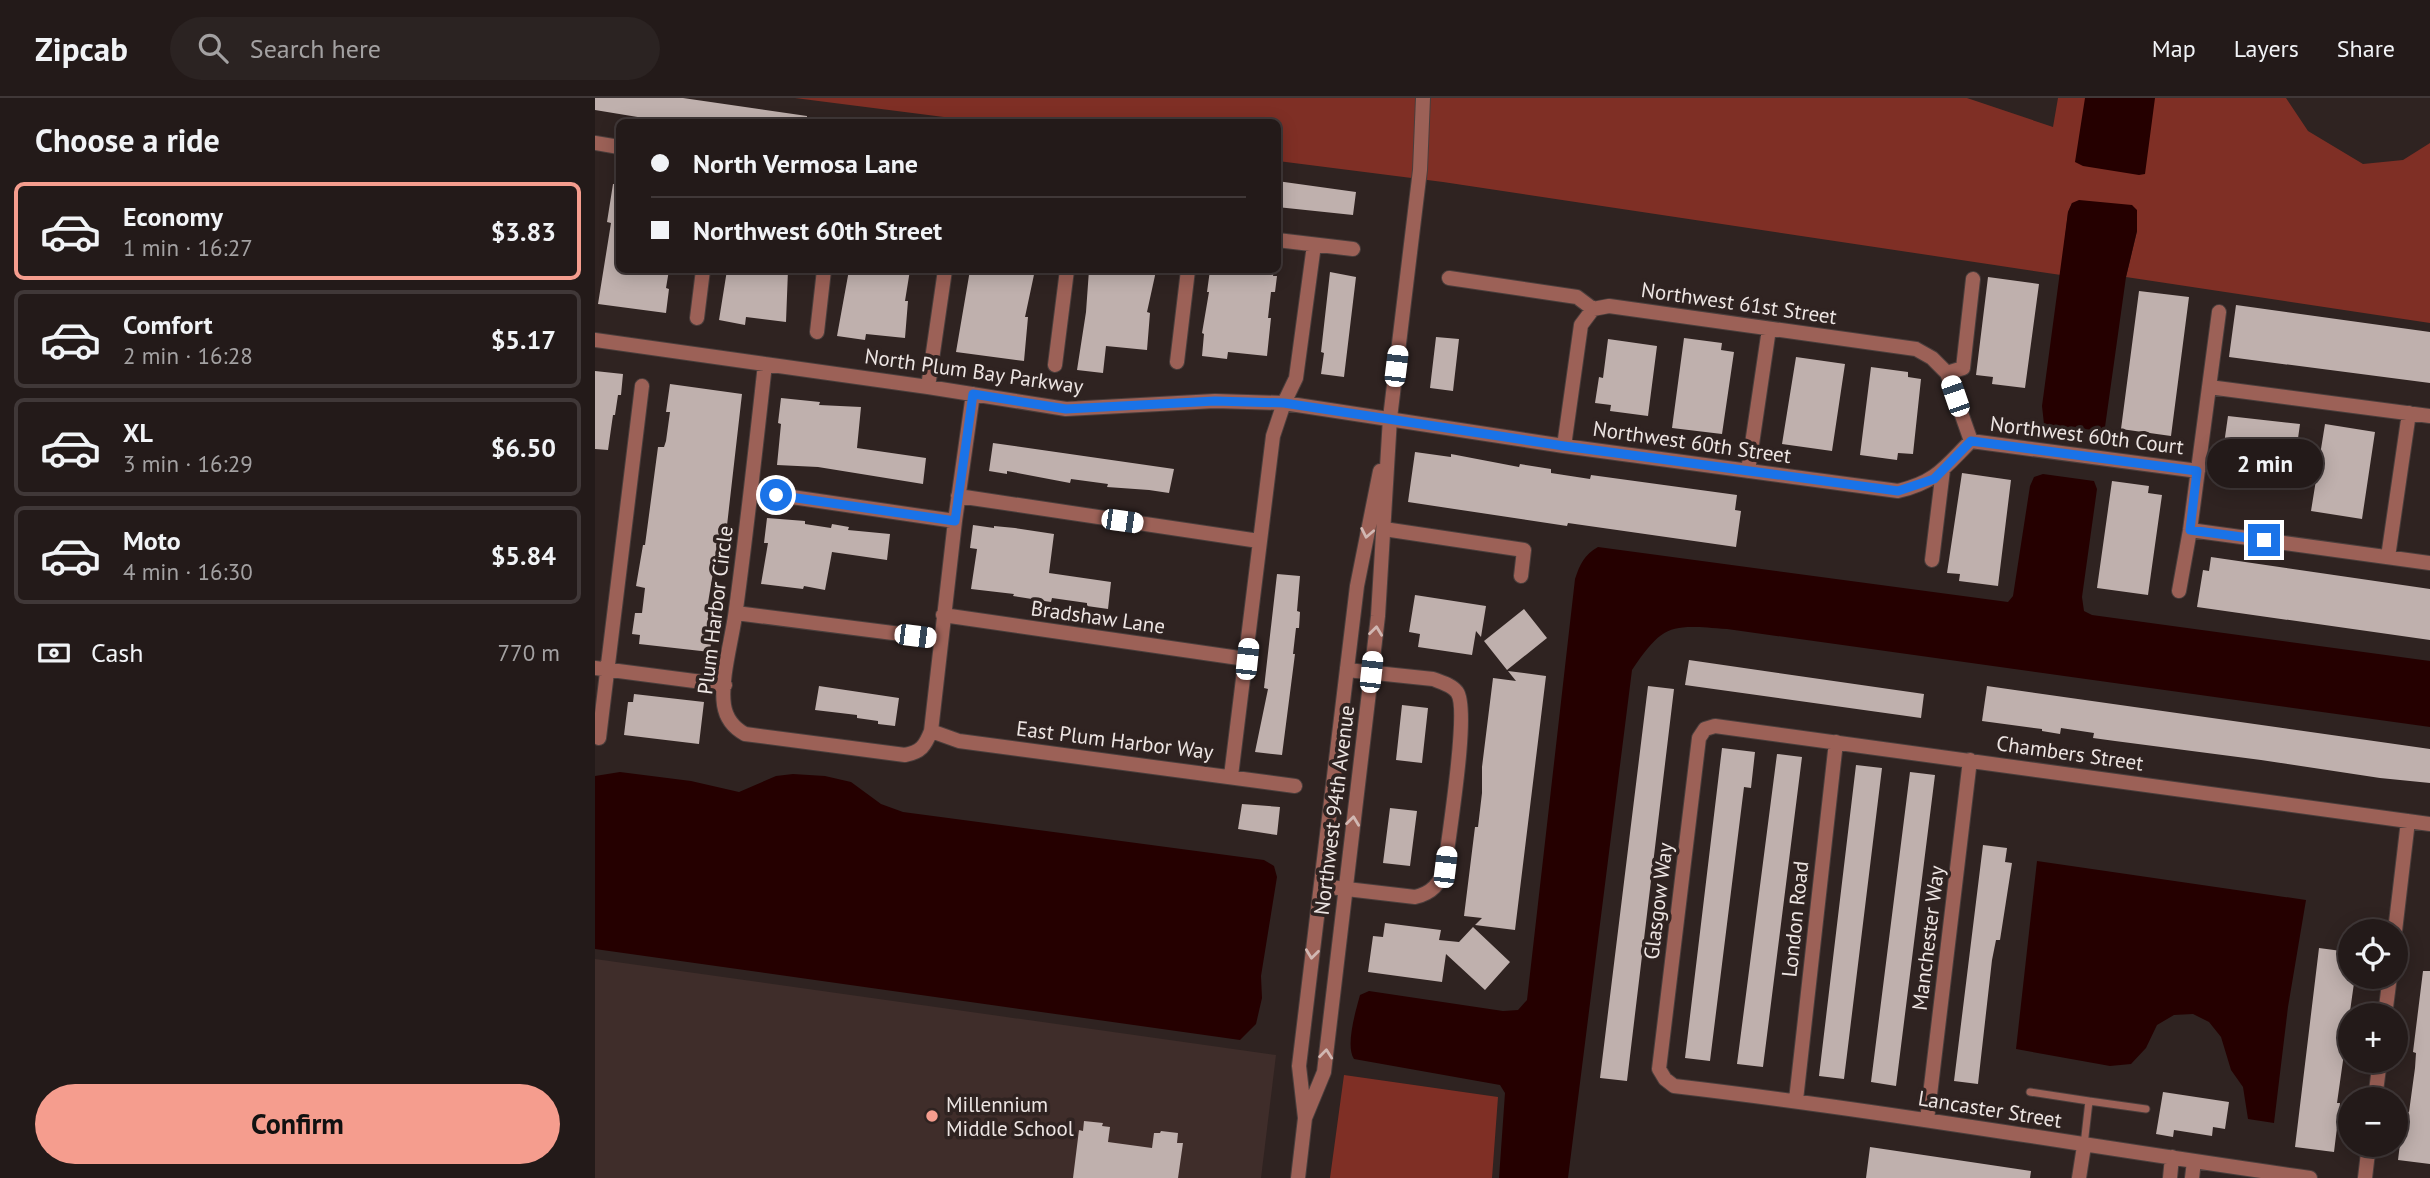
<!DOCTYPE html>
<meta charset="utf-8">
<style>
:root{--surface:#231a19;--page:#2b2322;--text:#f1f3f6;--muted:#a3a1a2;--line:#403838;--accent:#f59d8e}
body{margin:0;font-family:"PT Sans",sans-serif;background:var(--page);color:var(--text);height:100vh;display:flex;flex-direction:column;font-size:26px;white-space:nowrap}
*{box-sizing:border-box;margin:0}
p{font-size:23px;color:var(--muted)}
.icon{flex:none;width:38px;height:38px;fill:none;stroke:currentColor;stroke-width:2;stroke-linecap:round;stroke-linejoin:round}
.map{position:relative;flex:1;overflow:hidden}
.sheet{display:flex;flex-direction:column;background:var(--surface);width:595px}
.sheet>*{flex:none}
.top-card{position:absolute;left:21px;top:21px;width:665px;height:154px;border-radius:10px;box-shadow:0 4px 18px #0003,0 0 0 2px var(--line);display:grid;align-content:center;height:154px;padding:0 35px;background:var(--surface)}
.fabs{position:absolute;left:1743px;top:821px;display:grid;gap:14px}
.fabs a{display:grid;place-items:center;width:70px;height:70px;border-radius:50%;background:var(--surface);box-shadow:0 4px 18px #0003,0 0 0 2px var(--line);font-size:35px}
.end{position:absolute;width:32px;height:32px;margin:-16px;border:9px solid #1a73e8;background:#fff;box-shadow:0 0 0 4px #fff}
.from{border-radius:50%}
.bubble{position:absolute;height:49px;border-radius:24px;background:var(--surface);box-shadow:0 4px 18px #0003,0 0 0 2px var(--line);font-size:23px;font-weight:800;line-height:49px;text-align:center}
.car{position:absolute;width:21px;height:42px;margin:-21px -10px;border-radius:9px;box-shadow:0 0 5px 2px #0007;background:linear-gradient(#fff 24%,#345 0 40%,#fff 0 76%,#345 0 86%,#fff 0)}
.top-card b{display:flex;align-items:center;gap:24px;height:66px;font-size:26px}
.top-card b+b{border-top:2px solid var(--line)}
.top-card i{width:18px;height:18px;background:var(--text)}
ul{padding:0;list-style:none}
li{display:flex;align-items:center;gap:21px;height:98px;margin:0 14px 10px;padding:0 21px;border:4px solid var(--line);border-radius:10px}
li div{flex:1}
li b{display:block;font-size:26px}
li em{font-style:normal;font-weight:800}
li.selected{border-color:var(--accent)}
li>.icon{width:63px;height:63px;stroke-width:1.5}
h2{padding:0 35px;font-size:32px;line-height:84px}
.pay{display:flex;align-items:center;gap:18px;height:77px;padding:0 35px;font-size:26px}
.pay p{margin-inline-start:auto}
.action{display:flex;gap:14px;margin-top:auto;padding:14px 35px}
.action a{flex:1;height:80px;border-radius:42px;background:var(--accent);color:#111;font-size:28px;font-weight:800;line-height:80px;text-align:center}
header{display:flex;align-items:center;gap:42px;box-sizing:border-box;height:98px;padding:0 35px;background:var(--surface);border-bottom:2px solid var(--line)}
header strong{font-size:33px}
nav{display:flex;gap:38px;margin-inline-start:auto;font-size:24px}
.search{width:490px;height:63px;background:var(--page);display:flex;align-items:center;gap:18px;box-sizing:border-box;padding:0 24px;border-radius:38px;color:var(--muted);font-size:26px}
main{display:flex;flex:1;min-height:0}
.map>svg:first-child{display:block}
.built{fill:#3f2d2a}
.green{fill:#7f2f25}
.water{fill:#250000}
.building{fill:#bfb0ad}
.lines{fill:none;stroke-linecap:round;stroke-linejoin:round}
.service-casing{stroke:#4a3e3c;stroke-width:9}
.minor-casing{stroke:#4a3e3c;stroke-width:16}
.tertiary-casing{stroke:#4a3e3c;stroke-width:16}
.service{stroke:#9c6157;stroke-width:7}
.minor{stroke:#9c6157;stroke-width:14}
.tertiary{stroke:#9c6157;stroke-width:14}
.oneway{stroke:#d1b7b2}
.route{stroke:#1a73e8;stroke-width:9}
.poi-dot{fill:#f59d8e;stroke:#2f2321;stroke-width:2.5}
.labels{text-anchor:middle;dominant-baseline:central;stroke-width:7;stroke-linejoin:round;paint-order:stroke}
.street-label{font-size:21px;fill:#ede5e3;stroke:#2f2321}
.poi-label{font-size:21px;fill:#ede5e3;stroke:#2f2321;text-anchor:start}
</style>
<header>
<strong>Zipcab</strong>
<div class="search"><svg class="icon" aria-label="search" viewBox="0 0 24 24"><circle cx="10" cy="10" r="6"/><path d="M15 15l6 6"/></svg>Search here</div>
<nav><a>Map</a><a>Layers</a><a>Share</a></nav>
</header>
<main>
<section class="sheet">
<h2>Choose a ride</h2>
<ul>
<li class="selected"><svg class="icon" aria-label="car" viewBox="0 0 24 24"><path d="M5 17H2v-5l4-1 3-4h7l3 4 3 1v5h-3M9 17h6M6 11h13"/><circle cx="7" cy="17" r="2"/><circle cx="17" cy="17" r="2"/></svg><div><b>Economy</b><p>1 min · 16:27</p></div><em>$3.83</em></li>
<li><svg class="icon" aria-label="car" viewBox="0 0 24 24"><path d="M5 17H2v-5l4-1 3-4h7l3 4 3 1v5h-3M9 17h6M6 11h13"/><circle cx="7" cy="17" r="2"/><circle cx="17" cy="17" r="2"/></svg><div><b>Comfort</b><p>2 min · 16:28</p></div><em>$5.17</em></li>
<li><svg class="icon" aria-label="car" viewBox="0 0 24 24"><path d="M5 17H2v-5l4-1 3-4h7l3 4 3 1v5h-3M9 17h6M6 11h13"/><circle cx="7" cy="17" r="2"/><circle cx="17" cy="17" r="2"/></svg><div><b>XL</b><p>3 min · 16:29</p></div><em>$6.50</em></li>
<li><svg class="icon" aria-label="car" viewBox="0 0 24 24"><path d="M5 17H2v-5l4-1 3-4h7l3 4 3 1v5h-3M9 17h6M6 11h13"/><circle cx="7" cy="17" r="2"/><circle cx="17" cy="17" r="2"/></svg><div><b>Moto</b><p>4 min · 16:30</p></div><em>$5.84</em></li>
</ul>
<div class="pay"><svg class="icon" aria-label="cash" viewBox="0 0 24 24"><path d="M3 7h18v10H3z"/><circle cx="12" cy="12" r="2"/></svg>Cash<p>770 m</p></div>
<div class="action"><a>Confirm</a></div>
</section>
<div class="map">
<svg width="1835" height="1080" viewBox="0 0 1835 1080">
<rect width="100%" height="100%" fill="#2f2321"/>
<!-- built -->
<path class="built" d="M0,861L681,957L666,1080H0Z"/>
<!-- green -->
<path class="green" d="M200,0H1372L1458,29L1463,0H1691L1713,33L1768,66L1808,62L1835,45V225L1531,179L1542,133L1477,105L1473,114L1466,177L848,84L683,63L682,24H388Z
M749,977L903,999L897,1080H735Z"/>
<!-- water -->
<path class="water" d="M1490,0H1560L1550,76L1544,77L1488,68L1480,64Z
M1484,102L1537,107L1542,112V133L1531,179L1510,329L1506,333L1449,326L1447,308L1473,114L1477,105Z
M1448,376L1499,383L1502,391L1487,499L1489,513L1497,517L1835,563V629L1132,531C1077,527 1069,524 1037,572L973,1080H904L910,995L905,987L759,961C750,948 761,912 765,897L774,893L908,913L923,912L932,902L980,481C985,466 989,457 1003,449L1413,504L1418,498L1435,388L1439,379Z
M25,674L96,683L144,694L181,678L198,676L230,678L256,684L286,706L308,714L669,762L679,768L682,779L666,878L667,900L661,926L645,942L0,851V678Z
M1442,763L1711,802L1693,909L1679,1025L1653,1021L1648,989L1636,972L1626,939L1614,924L1598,916L1579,917L1562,927L1551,950L1536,966L1515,968L1421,951Z"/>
<!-- building -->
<path class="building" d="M0,0H88L212,18V24H73L0,12Z
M682,83L761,94L758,117L682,109Z
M18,86H24V172L47,173L48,172H74L71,190L74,191L71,215L3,206L16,125L12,124Z
M132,172H193L191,224L151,219L150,227L124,222Z
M254,172H315L310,203H313L310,240L271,236L270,242L242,238Z
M375,172H440L430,219H433L429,263L361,254Z
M494,172L561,173L552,214L555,215L552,252L511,248L508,275L482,272L491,214Z
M615,172H679L678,178H682L680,194H676L673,220H676L672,258L633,254L632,261L607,258L609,236L607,235L614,194H612Z
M735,174L761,179L749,279L726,276L729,255L726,254Z
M1393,179L1444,186L1430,290L1397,286L1398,279L1381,277Z
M1544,193L1594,199L1576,338L1526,331Z
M1641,207L1835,234V285L1634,259Z
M841,239L864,241L858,293L835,290Z
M1089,240L1127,245L1126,252L1139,254L1127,336L1077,330Z
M1013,241L1062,248L1053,318L1015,313L1016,307L1000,305L1004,279L1008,280Z
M1201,259L1250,266L1237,353L1187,346Z
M1276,269L1313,274V279L1326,281L1318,356L1303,355L1302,362L1265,357Z
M0,273L28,276L26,297H23L20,317H18L13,352L0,351Z
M75,286L147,296L130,445L123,444L112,511L120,512L115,554L44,546L45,537L37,536L40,515H47L50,490L41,488L48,447H50L63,349H69L71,343L75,314H71Z
M186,300L225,304L224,307L266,309L262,350L331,360L328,386L223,369L182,367L186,326L183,325Z
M1633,318L1705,326L1698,376L1626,367Z
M1730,326L1780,334L1767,421L1716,413Z
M398,345L579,371L574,395L554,392L512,389L513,386L476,381L475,385L412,373V376L394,373Z
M820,354L856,359V356L924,369L925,366L956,371V375L995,381L996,377L1142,397L1140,412L1146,413L1141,449L973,425L972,428L813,404Z
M1367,375L1416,382L1403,488L1364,483L1365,476L1352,475Z
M1517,383L1554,388L1553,395L1567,397L1553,497L1502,490Z
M172,420L210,423V426L236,430L237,426L254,429L253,432L295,436L292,462L237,454L230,492L209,488L208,491L166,486L173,445H169Z
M378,427L399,430V428L420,430L459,436L454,475L516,484L513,511L492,508V505L457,500L456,504L418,498L419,496L376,491L382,451L375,450Z
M1616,459L1835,491V542L1602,509L1608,472L1614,473Z
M682,476L705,478L702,513L705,514L704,530H701L698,556H700L687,657L660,654L673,591L669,590Z
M820,497L891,508L886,539L881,533L877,557L823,549L825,536L814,534Z
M929,511L952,540L912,572L889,543Z
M1094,562L1329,596L1326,620L1090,587Z
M913,573L951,578L920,832L880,827L887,820L869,818L880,729H883L887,695V669L898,580L921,583Z
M224,588L304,600L300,628L283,626V623L262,620V617L220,612Z
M1053,588L1079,591L1032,983L1005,980Z
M1392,588L1835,651V685L1785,680L1666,662L1520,643L1498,640L1499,635L1466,630L1465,636L1447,633V631L1387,623Z
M39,596L109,604L104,646L29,637L33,604H38Z
M807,607L833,610L827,665L801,662Z
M1127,650L1160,654L1156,690L1149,689L1115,963L1090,960Z
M1182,656L1207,659L1168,969L1142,966Z
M1261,667L1287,670L1249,981L1224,978Z
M1315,674L1340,677L1301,988L1276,984Z
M647,706L685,709L682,737L643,731Z
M795,710L822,713L815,768L788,765Z
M1388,747L1412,750L1410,764L1417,765L1405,842H1401L1397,862L1383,986L1359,983Z
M790,825L846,832L844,842L864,844L878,829L915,864L890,892L851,856L847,884L773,874L778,838L788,839Z
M1724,850L1754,854L1755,878H1760L1742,1005H1745L1739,1054L1700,1049Z
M1828,873H1835V1066L1803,1062L1809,1013L1814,1014L1820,970L1821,955L1818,954Z
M1568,994L1634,1004L1630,1031L1618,1029L1617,1038L1579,1032L1578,1039L1561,1036Z
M489,1023L508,1025L507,1028L515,1029L513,1044L557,1050L559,1035H565L566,1033L583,1035L582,1045H588L583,1080H478L484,1032L488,1033Z
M1275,1049L1436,1073L1435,1080H1271Z"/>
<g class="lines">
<defs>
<path id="service" d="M1435,994L1494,1003L1489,1047
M1494,1003L1551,1011"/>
<path id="minor" d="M0,45L24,49
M682,142L758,151
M854,180L982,199L998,211L1014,208L1321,251L1337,260L1352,275L1376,343
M102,220L108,172
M222,234L229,172
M0,242L333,289L471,311L620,303L689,305L969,348L1303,393C1341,384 1349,370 1376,343
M582,264L593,172
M170,266C161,348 152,430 141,511C138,538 125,581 129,607C131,620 139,630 150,636L310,657C326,654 330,648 336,633L360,423L378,296
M460,267L472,172
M1352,275L1368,270L1378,181
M333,289L350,172
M1614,289L1835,318
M1376,343L1603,373
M969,348L986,227L998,211
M1153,373L1174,231
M156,393L360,423
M363,398L664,443
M789,431L929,452L926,478
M1595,432L1835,465
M1793,459L1814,315
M1337,462L1348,372
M1584,493L1595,432L1624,214
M141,515L345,541
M348,517L651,561
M0,570L130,587
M336,633L364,643L700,688
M4,640L47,288
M636,678L678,338L689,305L701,280L719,147
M726,788L820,799C837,795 845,786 850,769C853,741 875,611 862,594C857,587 846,584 838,581L752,572
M1800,833L1813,723
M1790,917L1795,878
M1780,1001L1785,962
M1201,1002L1241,644
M1332,1022L1375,662
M1484,1080L1489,1048
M1575,1080L1577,1059
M1597,1080L1599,1063
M1715,1080C1503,1050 1292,1013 1079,988L1070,981L1064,971L1104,640L1110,631L1120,628L1835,726
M1770,1080L1774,1046"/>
<path id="tertiary" d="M710,1020L729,974L783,518L795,320L825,72L828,0
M703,1080L710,1020L704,968L762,488L785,373"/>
</defs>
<!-- service casing -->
<use href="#service" class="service-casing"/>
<!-- minor casing -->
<use href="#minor" class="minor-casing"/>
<!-- tertiary casing -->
<use href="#tertiary" class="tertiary-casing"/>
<!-- service -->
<use href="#service" class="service"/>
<!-- minor -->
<use href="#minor" class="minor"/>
<!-- tertiary -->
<use href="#tertiary" class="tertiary"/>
</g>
<!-- one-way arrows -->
<defs><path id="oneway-chevron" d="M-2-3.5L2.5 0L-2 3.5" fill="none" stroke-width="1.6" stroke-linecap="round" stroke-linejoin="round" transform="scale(1.75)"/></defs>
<g class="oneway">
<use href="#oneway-chevron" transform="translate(772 435) rotate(101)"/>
<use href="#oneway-chevron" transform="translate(781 533) rotate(-83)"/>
<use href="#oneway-chevron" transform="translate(758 723) rotate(-83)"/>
<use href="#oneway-chevron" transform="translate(717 856) rotate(97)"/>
<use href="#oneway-chevron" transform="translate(731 956) rotate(-84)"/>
</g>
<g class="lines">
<!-- route -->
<path class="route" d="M181,397L360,423L378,296L471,311L620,303L689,305L969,348L1303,393L1339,381L1376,343L1602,373L1595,432L1669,442"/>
</g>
<!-- markers -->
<circle class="poi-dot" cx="337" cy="1018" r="7"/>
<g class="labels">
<!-- street labels -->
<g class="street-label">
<text transform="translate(1144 205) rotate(8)">Northwest 61st Street</text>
<text transform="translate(379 273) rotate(8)">North Plum Bay Parkway</text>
<text transform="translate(1492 337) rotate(7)">Northwest 60th Court</text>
<text transform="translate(1097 344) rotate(8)">Northwest 60th Street</text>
<text transform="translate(120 512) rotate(-83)">Plum Harbor Circle</text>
<text transform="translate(503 519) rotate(8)">Bradshaw Lane</text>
<text transform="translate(520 642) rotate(7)">East Plum Harbor Way</text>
<text transform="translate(1475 655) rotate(8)">Chambers Street</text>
<text transform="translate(739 712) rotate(-83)">Northwest 94th Avenue</text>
<text transform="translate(1063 803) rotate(-83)">Glasgow Way</text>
<text transform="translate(1200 821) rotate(-84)">London Road</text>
<text transform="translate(1333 840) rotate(-83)">Manchester Way</text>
<text transform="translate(1395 1011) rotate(9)">Lancaster Street</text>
</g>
<!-- poi labels -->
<g class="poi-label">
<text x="351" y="1006">Millennium<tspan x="351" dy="24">Middle School</tspan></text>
</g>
</g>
</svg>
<div class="fabs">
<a><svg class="icon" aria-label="locate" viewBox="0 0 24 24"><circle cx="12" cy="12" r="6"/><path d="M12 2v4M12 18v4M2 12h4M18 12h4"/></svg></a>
<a>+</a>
<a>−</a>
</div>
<i class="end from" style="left:181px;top:397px"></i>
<i class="end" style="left:1669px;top:442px"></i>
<div class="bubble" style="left:1612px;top:341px;width:116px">2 min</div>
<i class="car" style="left:801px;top:268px;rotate:7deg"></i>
<i class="car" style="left:1360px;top:298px;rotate:341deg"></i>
<i class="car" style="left:527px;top:423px;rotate:98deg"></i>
<i class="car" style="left:320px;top:538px;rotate:97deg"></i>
<i class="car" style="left:652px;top:561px;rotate:6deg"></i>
<i class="car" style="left:776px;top:574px;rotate:6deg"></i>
<i class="car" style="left:850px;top:769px;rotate:7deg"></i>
<div class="top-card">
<b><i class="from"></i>North Vermosa Lane</b>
<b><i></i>Northwest 60th Street</b>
</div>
</div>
</main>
